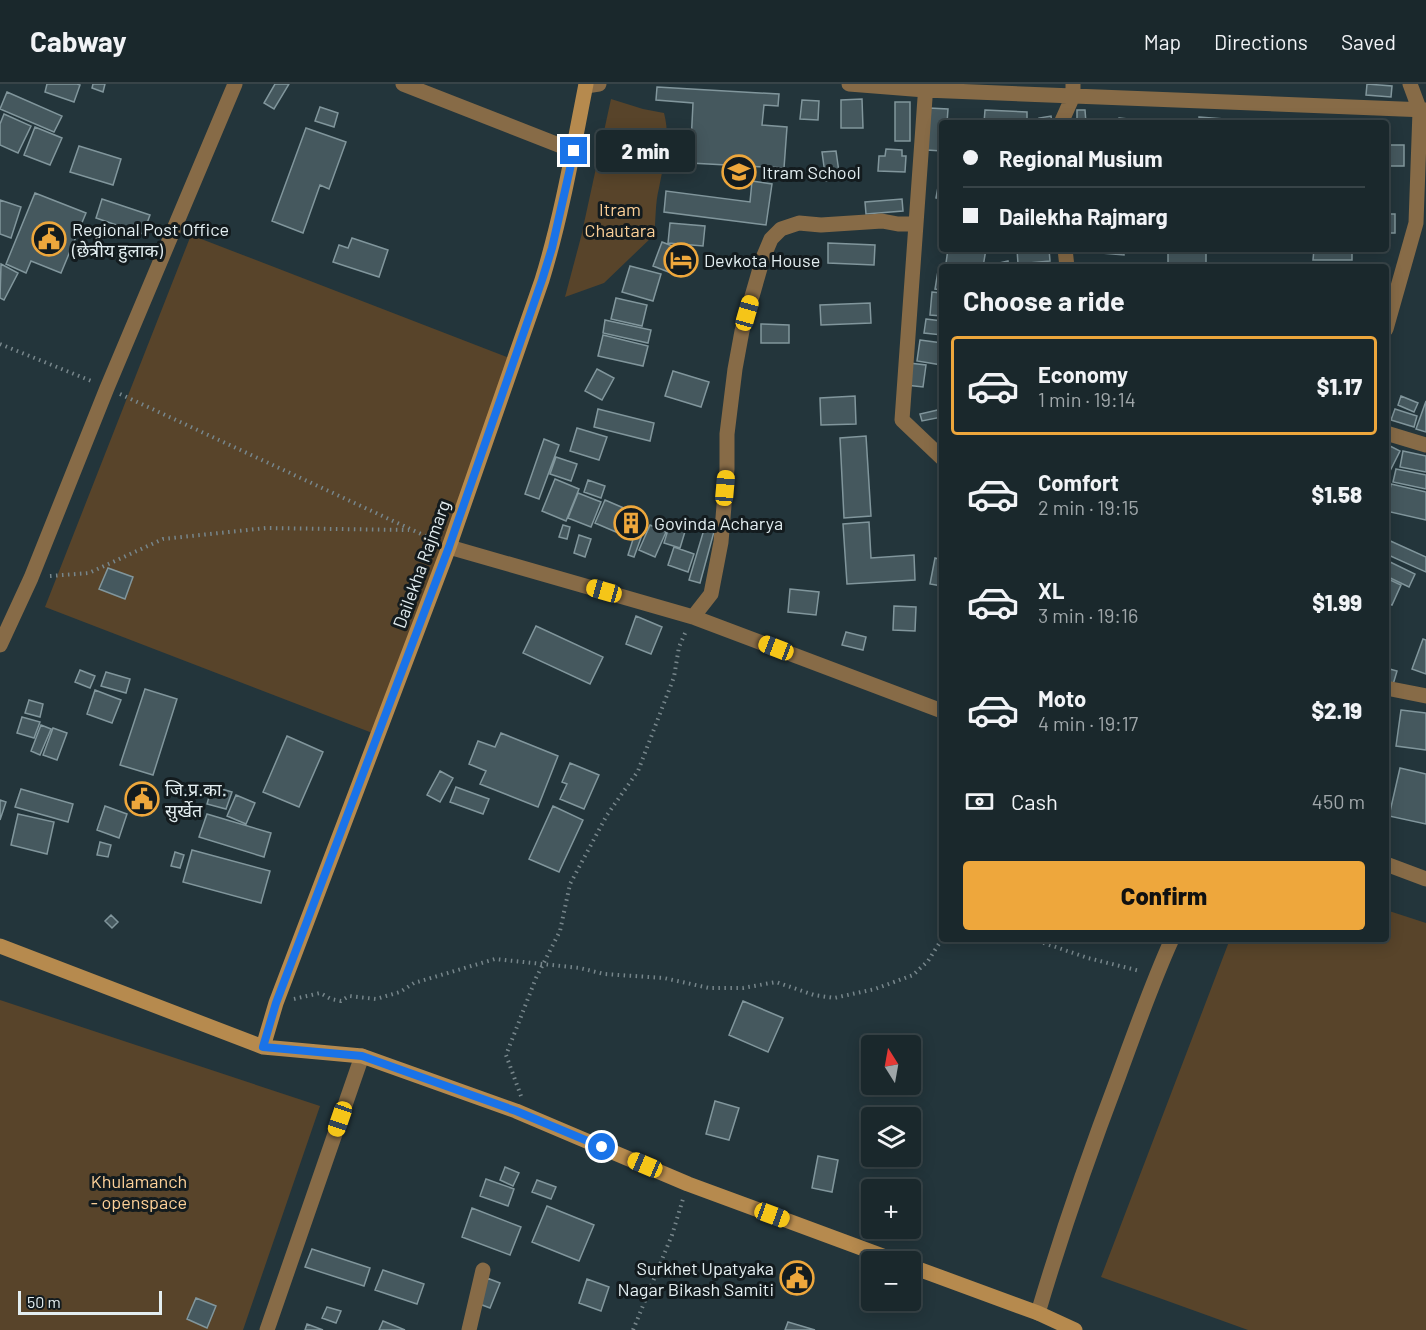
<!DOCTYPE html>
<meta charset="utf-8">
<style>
:root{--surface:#1a282c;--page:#233034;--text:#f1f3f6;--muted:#9fa6a9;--line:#384448;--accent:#eea73c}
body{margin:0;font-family:Barlow,"Noto Sans Devanagari",sans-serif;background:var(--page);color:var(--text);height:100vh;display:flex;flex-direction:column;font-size:22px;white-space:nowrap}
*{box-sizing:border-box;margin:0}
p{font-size:20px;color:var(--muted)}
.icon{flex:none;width:33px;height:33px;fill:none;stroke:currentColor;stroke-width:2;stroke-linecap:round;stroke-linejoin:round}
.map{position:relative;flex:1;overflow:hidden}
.details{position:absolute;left:939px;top:180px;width:450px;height:678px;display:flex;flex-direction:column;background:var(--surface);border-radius:6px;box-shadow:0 3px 15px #0003,0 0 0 2px var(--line)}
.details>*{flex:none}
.guide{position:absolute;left:939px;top:36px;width:450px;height:132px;border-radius:6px;box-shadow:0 3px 15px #0003,0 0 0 2px var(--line);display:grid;align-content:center;height:132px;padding:0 24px;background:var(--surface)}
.needle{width:39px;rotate:349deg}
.fabs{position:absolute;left:861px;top:951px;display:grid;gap:12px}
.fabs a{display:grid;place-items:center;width:60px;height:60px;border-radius:6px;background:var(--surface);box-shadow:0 3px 15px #0003,0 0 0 2px var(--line);font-size:30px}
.scale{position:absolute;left:18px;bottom:15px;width:144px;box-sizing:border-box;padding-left:6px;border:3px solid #e3eef1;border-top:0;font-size:16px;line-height:21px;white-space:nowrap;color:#e3eef1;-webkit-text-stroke:4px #131b1e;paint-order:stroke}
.end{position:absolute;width:27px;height:27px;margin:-14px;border:8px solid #1a73e8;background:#fff;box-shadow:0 0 0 3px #fff}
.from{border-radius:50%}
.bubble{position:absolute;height:42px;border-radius:6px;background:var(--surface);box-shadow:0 3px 15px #0003,0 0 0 2px var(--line);font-size:20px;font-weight:800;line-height:42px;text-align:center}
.car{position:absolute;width:18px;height:36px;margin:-18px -9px;border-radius:8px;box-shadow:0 0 4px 2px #0007;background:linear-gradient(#f5c518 24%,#345 0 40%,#f5c518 0 76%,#345 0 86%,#f5c518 0)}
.guide b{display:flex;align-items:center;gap:21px;height:57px;font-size:22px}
.guide b+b{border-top:2px solid var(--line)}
.guide i{width:15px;height:15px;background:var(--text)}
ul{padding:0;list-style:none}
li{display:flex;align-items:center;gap:18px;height:99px;margin:0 12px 9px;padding:0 12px;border:3px solid transparent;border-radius:6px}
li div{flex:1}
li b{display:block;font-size:22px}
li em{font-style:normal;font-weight:800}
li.current{border-color:var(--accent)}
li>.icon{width:54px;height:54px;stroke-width:1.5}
h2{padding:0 24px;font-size:27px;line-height:72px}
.pay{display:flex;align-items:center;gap:15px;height:66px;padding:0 24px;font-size:22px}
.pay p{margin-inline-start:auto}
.primary-button{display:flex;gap:12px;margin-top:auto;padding:12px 24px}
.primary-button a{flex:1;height:69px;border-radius:6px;background:var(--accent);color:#111;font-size:24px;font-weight:800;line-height:69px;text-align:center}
header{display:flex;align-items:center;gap:36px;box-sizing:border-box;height:84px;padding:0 30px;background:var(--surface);border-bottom:2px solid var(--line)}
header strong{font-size:28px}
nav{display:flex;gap:33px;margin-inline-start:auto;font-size:21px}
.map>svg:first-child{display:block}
.green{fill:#58442a}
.building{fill:#45585e;stroke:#81969c;stroke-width:1.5}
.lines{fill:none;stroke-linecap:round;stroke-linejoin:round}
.path{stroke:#77868b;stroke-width:4;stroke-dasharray:1.5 4.5;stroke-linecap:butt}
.street{stroke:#876b47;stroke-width:15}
.secondary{stroke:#b68a4e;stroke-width:15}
.route{stroke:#1a73e8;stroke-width:8}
.labels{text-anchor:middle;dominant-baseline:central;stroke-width:6;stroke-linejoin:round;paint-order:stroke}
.poi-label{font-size:18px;fill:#e3eef1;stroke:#131b1e;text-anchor:start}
.park-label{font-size:18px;fill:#fcd098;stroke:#131b1e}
.street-label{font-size:18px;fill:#e3eef1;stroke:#131b1e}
</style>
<header>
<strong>Cabway</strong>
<nav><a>Map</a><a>Directions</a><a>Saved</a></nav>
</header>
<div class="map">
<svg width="1426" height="1246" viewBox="0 0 1426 1246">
<rect width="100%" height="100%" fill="#23353b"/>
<!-- green -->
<path class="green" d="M611,15L643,25L664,29C671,56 664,78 659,104C655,119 656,136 654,151L604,199L565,213L581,153Z
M191,151L520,278L375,650L45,523Z
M1386,826L1426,839V1246H1248L1101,1193L1230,855H1386Z
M0,916L320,1022L243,1246H0Z"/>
<!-- building -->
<path class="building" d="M47,0H77L80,1L74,18L45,8Z
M93,0H105L103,8L92,4Z
M275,0H289L274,25L264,19Z
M1367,0L1392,2L1391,13L1366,11Z
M657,3L779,10L778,22L764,21L762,41L787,43L784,84L690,79L693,19L656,16Z
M7,8L62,32L54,48L0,25Z
M862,15L863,44H841V16Z
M802,16L819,17L818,36L800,35Z
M895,18H910V57H895Z
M320,23L338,29L334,43L315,37Z
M929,24L948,25L947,39H942V67L927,66Z
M985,26L1027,28V39H984Z
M1077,26H1085L1086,39H1077Z
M4,30L31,42L18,69L0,61V40Z
M1051,32L1052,39H1040L1039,34Z
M1199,33L1250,37V39H1199Z
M1119,34L1166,39H1118Z
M1088,35L1106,36V39H1088Z
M35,43L62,54L50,81L24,71Z
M306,44L346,58L329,105L320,101L303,149L272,137Z
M1386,61H1404V82H1386Z
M79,62L121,75L113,101L70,88Z
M886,65L902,66V72H906L905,88L878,87L879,72H885Z
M836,67L840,95L826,97L822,68Z
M752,97L772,100L766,141L664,128L666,107L750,118Z
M938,103H942V115L936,114Z
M35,109L86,129L61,189L31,177L26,189L6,180Z
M102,115L150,131L143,150L96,134Z
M902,115L903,127L866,130L865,118Z
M0,116L21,123L11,154L0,150Z
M1386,130H1395V149H1386Z
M939,132H942V151L938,150Z
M670,139L705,142L703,162L668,159Z
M352,154L388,166L379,193L333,178L339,161L348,164Z
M662,158L688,168L679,192L653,182Z
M828,159L875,161L874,181L828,179Z
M948,165H986L983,183L946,179Z
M1017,165H1049L1050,177L1018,180Z
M1078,165H1124V171L1078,167Z
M1168,165H1206V181L1168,180Z
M1314,165H1352V176H1313Z
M1008,177L1009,183H996L995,180Z
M1,180L18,189L4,216L0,214Z
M630,182L661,190L653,217L622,208Z
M938,187H942V206L935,205Z
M932,208L942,209V232L930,231Z
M616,214L647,221L642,242L611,235Z
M870,219L871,239L821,241L820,221Z
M926,235L942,237V251L924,249Z
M605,236L651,246L648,259L603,249Z
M761,240L789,241V259H761Z
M603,251L648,262L643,282L598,272Z
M920,256L942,259V281L917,277Z
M909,279L926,281L923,303L906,301Z
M597,285L614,294L602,316L585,307Z
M673,287L709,298L701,323L665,312Z
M855,312L856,340L821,341L820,314Z
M1401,312L1418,319L1414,328L1398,321Z
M1426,317V348L1416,345Z
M598,325L654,339L650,357L594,343Z
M942,325V333L922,337L920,330Z
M1395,325L1417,332L1414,343L1391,336Z
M577,344L607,353L599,376L570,367Z
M866,352L871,432L844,434L840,354Z
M544,355L559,361L539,415L525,410Z
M1386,360L1400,367L1386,395Z
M1403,367L1426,372V388L1400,383Z
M556,373L577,380L571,397L550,390Z
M1396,385L1426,391V405L1393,398Z
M555,395L579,405L566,437L542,427Z
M588,396L605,402L601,414L584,408Z
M1391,400L1426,408V436L1386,427Z
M578,409L601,418L591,443L568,434Z
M605,416L626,425L616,448L595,439Z
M631,426L640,430L631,452L621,448Z
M671,436L687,441L680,464L664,459Z
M869,438L871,474L914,471L915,496L847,500L843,440Z
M563,441L570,443L567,455L559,453Z
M650,441L666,448L655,473L639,466Z
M705,442L715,444L700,499L689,496Z
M635,449L642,451L634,473L628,471Z
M579,451L591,455L585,473L574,469Z
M1386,455L1426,473V488L1386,470Z
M674,463L694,470L688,488L668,481Z
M935,474L942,476V502L930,500Z
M1386,476L1415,490L1409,503L1386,492Z
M108,484L133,493L125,515L99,505Z
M1386,494L1401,501L1392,521L1386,519Z
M790,505L819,508L816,531L788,528Z
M894,522L916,523L915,547L893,546Z
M636,532L662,543L651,570L626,560Z
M536,542L603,573L590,600L523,569Z
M846,548L866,553L863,566L842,561Z
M1423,555L1426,556V590L1412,585Z
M1386,584L1397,587L1392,604L1386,602Z
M80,586L95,592L90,604L75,598Z
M106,588L130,595L126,609L101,602Z
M145,605L177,615L153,691L120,681Z
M95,606L121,616L112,639L87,630Z
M29,616L43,620L40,633L25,629Z
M1401,626L1426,629V666L1396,662Z
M22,633L40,638L34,654L17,649Z
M41,641L51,645L40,671L31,667Z
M53,644L67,649L57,676L43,671Z
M501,649L558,672L538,723L480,700L486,687L469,680L478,657L495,663Z
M287,652L323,668L299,723L263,708Z
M570,679L599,691L584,725L560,715L567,700L562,698Z
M1400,684L1426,690V740L1389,732Z
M440,687L453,694L440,718L427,711Z
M212,702L232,708L226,725L207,720Z
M456,703L489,715L483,730L450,718Z
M21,705L73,720L68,738L15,723Z
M236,711L255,719L246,740L227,732Z
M0,716L6,718L0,736Z
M105,722L127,730L119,754L97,746Z
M553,722L583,736L559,788L529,775Z
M18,730L54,738L47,770L11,761Z
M207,730L271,749L264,773L199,753Z
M100,758L111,761L108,773L97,771Z
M192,766L270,787L261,819L183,798Z
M175,768L184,771L180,784L171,782Z
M111,831L118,838L112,844L105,837Z
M743,917L783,934L768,968L729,951Z
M715,1017L739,1024L729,1056L706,1050Z
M818,1072L838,1076L832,1108L812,1104Z
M505,1083L519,1089L513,1102L500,1096Z
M486,1095L514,1105L508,1122L480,1112Z
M537,1096L556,1103L551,1115L532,1108Z
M547,1122L594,1141L579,1177L532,1158Z
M472,1124L521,1143L510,1171L462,1153Z
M312,1165L370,1184L364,1202L305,1183Z
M383,1186L424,1200L417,1220L375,1206Z
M487,1194L500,1199L490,1224L477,1219Z
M587,1195L609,1203L601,1227L579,1219Z
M196,1214L216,1222L207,1244L187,1235Z
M327,1223L341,1227L336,1239L322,1234Z
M383,1237L405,1246H379Z
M788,1238L815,1246H785Z
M307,1240L323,1246H305Z"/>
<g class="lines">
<!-- path -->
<path class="path" d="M0,260L94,298
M120,310L434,456
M50,492L89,489L163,455L266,444L409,446
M1032,855L1088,874L1140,887
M294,915L320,909L331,915L341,917L349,912L376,915L400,908L414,899L495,875L580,884L604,890L664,894L709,904H743L776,898L814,911L834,914L875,905L913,891L928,877L942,855
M521,1012L506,971L536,894L560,847L570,800L607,731L638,687L674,593L679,563L686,547
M633,1246L672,1151L683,1115"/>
<!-- street -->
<path class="street" d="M403,0L574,67
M849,0L925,6L1426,26
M926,0L902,336L942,374
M586,2L599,0
M1061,39L1073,12V0
M1065,165L1067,183
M1386,245L1416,139L1420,27L1410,0
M1386,349L1426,361
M449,463L693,533L942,627
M693,533L711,510L721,458L727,385V350L735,285L742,247L763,174L771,155L781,145L799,139L821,141L882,137L898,140H915
M0,561L31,494L107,304L235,0
M1386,604L1426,612
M1386,780L1426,795
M1038,1229C1062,1148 1089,1070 1119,991C1136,945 1152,899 1172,855
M267,1246L362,972
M469,1246L483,1186"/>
<!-- secondary -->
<path class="secondary" d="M0,862L263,963L362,972L516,1027L688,1100L899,1178
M263,963L276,919L449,463L542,196C562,131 573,66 586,0
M910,1182L1038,1229L1075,1246"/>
</g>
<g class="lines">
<!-- route -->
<path class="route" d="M574,67L552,164L542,196L449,463L276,919L263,963L362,972L516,1027L602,1063"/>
</g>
<!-- icons -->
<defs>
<symbol id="school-ring" viewBox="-11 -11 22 22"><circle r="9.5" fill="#131b1e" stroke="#eea73c" stroke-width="1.5"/><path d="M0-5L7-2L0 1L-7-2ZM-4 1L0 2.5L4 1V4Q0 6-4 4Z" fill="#eea73c"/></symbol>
<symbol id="civic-ring" viewBox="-11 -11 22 22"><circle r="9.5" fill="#131b1e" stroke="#eea73c" stroke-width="1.5"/><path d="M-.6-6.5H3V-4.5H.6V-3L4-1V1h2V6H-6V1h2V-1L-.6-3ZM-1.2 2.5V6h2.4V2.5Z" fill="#eea73c"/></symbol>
<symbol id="hotel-ring" viewBox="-11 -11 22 22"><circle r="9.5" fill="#131b1e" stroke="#eea73c" stroke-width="1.5"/><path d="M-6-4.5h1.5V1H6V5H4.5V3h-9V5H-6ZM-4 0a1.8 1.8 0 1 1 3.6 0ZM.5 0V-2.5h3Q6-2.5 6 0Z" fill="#eea73c"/></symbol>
<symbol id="building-ring" viewBox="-11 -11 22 22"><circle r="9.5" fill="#131b1e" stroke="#eea73c" stroke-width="1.5"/><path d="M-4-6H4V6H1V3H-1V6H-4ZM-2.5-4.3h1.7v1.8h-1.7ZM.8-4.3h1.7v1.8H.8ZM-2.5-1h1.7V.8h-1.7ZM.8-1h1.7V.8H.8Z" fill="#eea73c"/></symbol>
</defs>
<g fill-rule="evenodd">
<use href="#school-ring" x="720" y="69" width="38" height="38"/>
<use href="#civic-ring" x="30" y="136" width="38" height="38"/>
<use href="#hotel-ring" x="662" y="157" width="38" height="38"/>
<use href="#building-ring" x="612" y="420" width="38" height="38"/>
<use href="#civic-ring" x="123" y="696" width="38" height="38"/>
<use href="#civic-ring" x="778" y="1175" width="38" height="38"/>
</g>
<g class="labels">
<!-- poi labels -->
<g class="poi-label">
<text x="762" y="88">Itram School</text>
<text x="72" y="145">Regional Post Office<tspan x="72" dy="21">(छेत्रीय हुलाक)</tspan></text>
<text x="704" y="176">Devkota House</text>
<text x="654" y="439">Govinda Acharya</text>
<text x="165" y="705">जि.प्र.का.<tspan x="165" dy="21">सुर्खेत</tspan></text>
<text x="774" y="1184" text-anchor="end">Surkhet Upatyaka<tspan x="774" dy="21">Nagar Bikash Samiti</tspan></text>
</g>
<!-- park labels -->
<g class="park-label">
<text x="620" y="125">Itram<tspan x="620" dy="21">Chautara</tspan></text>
<text x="139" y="1097">Khulamanch<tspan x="139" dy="21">- openspace</tspan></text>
</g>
<!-- street labels -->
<g class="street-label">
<text transform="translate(421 480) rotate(-70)">Dailekha Rajmarg</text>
</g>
</g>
</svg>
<div class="fabs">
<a><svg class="needle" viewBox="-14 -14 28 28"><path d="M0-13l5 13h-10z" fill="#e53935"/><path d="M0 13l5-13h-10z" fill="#9fa6a9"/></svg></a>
<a><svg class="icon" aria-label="layers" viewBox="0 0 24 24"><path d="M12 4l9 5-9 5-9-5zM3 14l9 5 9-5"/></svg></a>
<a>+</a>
<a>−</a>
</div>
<div class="scale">50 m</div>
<i class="end from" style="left:602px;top:1063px"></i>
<i class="end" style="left:574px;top:67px"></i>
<div class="bubble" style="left:596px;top:46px;width:99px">2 min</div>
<i class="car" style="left:747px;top:229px;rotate:16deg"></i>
<i class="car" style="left:725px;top:404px;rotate:5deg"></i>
<i class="car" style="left:604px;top:507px;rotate:286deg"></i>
<i class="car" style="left:776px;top:564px;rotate:291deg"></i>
<i class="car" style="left:340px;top:1035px;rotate:199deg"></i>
<i class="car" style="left:645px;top:1081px;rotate:293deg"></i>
<i class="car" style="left:772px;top:1131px;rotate:110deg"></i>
<div class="guide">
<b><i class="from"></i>Regional Musium</b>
<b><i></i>Dailekha Rajmarg</b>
</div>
<section class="details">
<h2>Choose a ride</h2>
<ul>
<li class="current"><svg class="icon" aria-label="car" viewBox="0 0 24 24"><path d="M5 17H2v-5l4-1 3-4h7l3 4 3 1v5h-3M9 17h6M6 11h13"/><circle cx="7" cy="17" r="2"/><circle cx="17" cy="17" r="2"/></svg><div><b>Economy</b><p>1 min · 19:14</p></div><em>$1.17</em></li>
<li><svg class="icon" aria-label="car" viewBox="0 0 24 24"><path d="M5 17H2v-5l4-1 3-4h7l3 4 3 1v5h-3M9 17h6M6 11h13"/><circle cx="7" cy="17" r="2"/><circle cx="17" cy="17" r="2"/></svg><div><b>Comfort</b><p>2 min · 19:15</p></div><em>$1.58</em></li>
<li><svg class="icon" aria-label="car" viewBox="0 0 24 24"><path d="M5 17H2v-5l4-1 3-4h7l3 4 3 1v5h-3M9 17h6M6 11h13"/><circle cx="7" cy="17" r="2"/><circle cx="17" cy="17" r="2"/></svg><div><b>XL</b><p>3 min · 19:16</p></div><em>$1.99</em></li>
<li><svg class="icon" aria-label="car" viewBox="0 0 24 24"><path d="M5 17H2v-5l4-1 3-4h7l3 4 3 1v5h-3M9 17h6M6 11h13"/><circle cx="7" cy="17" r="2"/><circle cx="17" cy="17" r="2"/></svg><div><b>Moto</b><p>4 min · 19:17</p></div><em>$2.19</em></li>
</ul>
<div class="pay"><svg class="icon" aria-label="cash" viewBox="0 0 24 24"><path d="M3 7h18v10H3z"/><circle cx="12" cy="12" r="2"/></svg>Cash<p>450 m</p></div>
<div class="primary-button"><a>Confirm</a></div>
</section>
</div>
